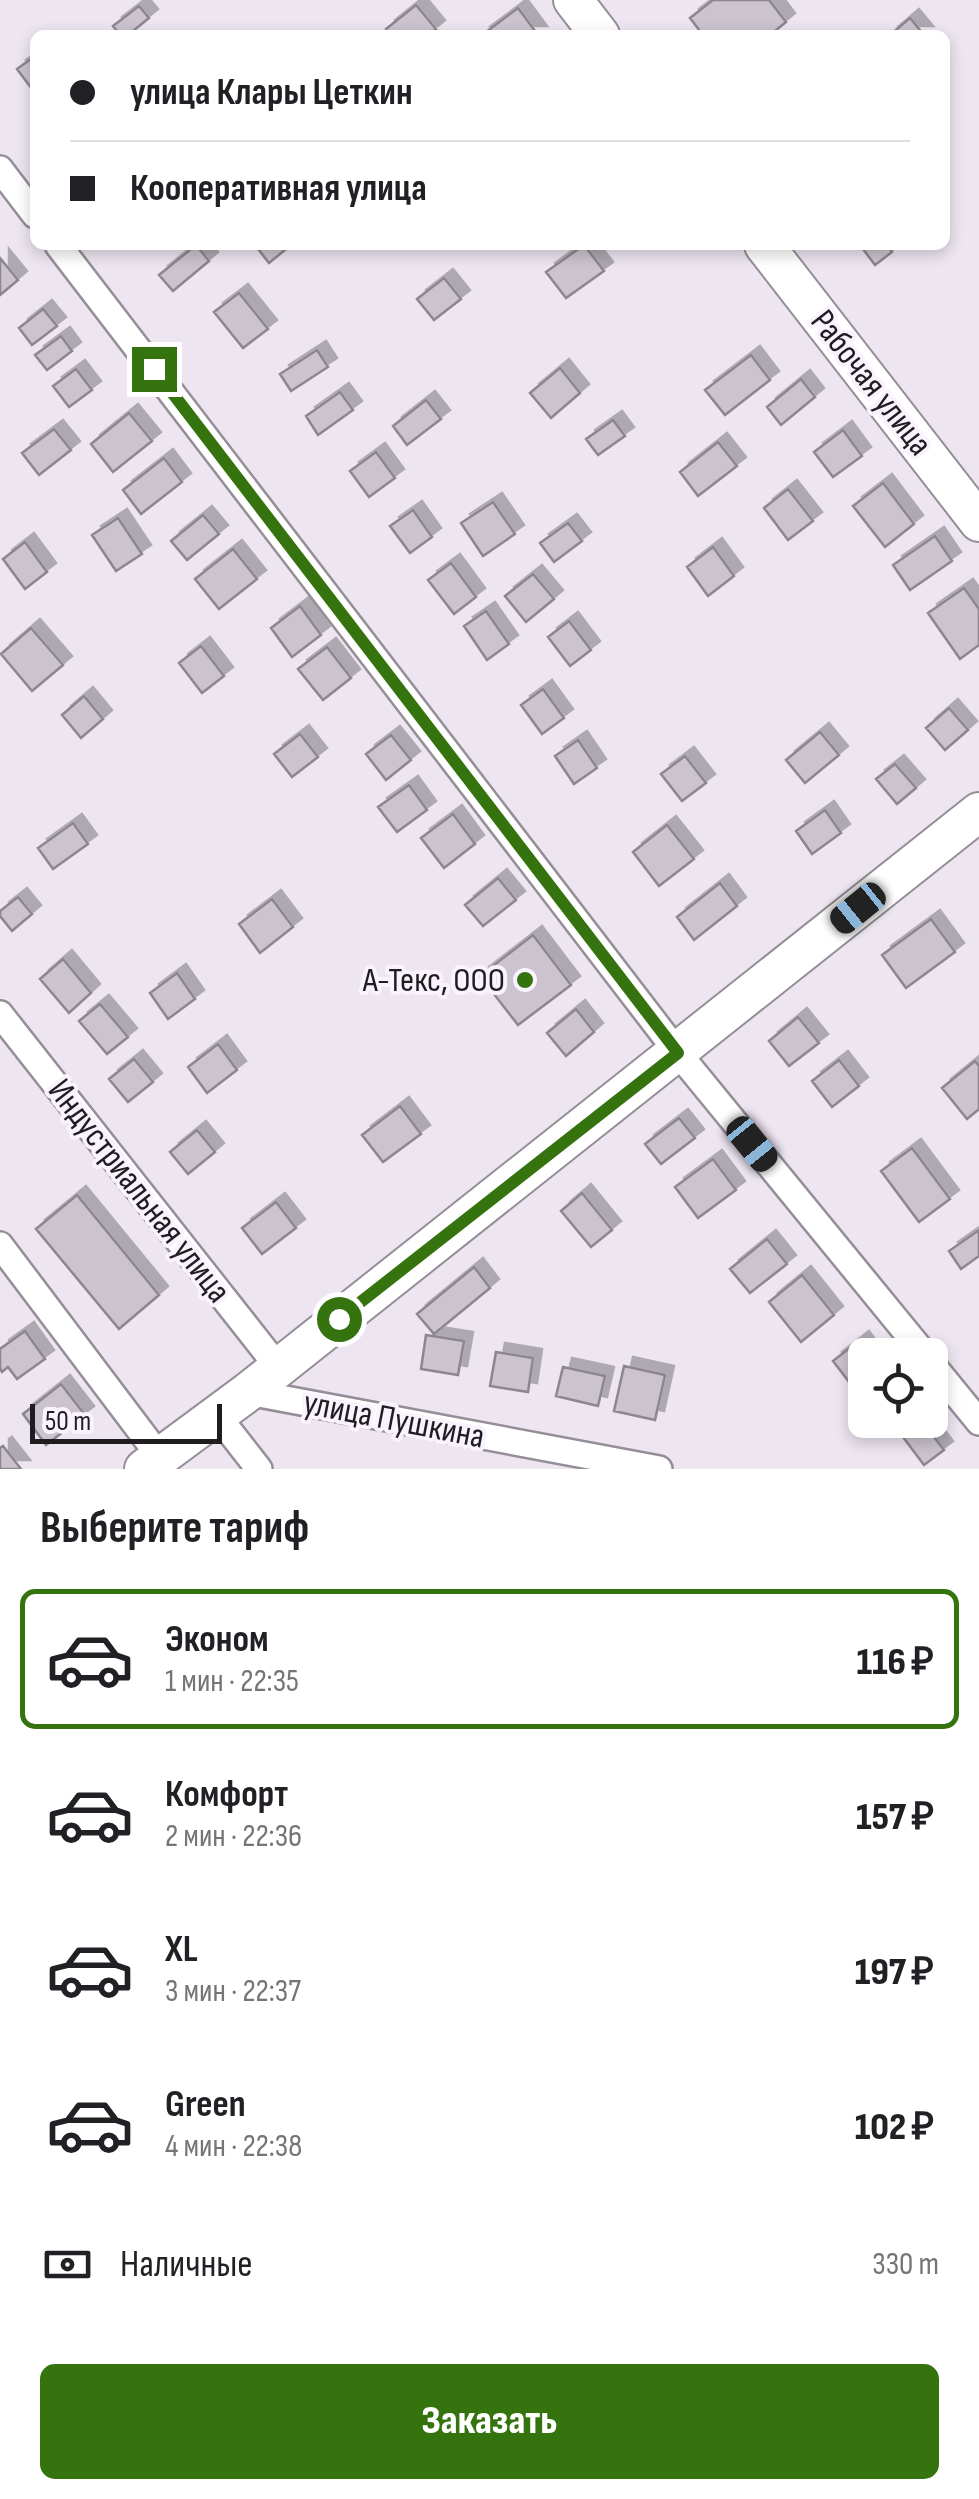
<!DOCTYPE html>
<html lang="ru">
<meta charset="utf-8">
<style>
:root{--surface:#fff;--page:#f6f6f6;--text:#202124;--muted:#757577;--line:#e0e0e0;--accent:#34730d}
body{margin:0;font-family:"Sofia Sans Condensed",sans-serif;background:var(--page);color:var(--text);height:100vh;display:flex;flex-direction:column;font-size:38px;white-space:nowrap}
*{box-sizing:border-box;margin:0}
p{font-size:32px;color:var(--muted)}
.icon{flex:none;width:55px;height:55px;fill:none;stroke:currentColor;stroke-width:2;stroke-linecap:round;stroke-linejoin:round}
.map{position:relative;height:1469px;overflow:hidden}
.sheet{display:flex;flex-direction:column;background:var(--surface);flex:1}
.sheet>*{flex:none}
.banner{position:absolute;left:30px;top:30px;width:920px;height:220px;border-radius:15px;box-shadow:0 5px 15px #0003;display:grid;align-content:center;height:220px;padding:0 40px;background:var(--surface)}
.fabs{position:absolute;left:848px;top:1338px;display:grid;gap:20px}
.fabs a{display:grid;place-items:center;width:100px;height:100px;border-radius:15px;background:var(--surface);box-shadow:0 5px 15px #0003;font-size:50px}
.scale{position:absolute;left:30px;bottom:25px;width:192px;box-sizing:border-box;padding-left:10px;border:5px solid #201d21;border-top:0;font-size:28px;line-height:35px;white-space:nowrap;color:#201d21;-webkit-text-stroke:8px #faf2fd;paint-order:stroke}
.end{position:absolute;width:45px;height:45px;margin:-22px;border:12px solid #34730d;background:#fff;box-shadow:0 0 0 5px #fff}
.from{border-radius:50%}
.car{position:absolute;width:30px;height:60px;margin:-30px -15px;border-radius:12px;box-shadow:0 0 8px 2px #0007;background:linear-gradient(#222 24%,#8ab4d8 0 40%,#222 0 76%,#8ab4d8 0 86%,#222 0)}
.banner b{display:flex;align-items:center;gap:35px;height:95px;font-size:38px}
.banner b+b{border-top:2px solid var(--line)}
.banner i{width:25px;height:25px;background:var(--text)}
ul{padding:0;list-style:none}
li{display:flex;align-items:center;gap:30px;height:140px;margin:0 20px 15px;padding:0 20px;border:5px solid transparent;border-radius:15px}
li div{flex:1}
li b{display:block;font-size:38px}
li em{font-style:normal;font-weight:800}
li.active{border-color:var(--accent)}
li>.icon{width:90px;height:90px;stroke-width:1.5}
h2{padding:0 40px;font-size:45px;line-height:120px}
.pay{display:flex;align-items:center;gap:25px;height:110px;padding:0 40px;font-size:38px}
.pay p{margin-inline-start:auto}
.button{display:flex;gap:20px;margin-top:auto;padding:20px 40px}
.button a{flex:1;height:115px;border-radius:15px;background:var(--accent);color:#fff;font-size:40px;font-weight:800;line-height:115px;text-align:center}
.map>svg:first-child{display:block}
.building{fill:#cbc3ce;stroke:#8d8690;stroke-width:2.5;filter:url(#shadow)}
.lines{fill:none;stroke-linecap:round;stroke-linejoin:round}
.street-casing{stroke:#958e98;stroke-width:30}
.secondary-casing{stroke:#958e98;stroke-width:42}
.street{stroke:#fff;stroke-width:25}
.secondary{stroke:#fff;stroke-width:38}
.route{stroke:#34730d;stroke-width:12}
.poi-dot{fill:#34730d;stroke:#faf2fd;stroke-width:4}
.labels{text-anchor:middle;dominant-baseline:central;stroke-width:8;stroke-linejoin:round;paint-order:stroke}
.street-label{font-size:35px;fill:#201d21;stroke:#faf2fd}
.poi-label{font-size:35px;fill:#201d21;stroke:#faf2fd;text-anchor:end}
</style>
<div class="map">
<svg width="979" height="1469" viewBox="0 0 979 1469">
<defs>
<filter id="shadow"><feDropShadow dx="9" dy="-9" stdDeviation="0" flood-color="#0004"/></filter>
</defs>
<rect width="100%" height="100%" fill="#ede5f0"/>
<!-- building -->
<path class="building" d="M713,0H769L786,22L770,35H703L690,18Z
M416,5L436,29L429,35H390L386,29Z
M139,6L149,18L128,35H120L113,26Z
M518,8L538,35H482Z
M910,18L924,35H890Z
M35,56V93L17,69Z
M196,245L209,261L173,291L159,275Z
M255,245H291L269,263Z
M584,245L604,271L566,298L546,272Z
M860,245H887L892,252L875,265Z
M0,258L18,280L0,295Z
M444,278L461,299L434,320L417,299Z
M239,293L268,329L243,348L214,312Z
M43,309L57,326L32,345L19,328Z
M61,336L72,351L47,370L35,355Z
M317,350L328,367L291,391L280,374Z
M751,355L770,380L725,415L705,390Z
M560,368L580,393L551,418L530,393Z
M76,369L92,390L69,407L53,386Z
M801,379L815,397L781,425L767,407Z
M340,392L353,410L318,435L306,416Z
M426,400L441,419L407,445L393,426Z
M129,413L152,441L113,472L91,444Z
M613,420L625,436L598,455L586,439Z
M54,429L71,450L39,475L22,453Z
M843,430L862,456L833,477L814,452Z
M718,442L737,466L698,496L680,472Z
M376,452L395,478L369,497L350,471Z
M164,458L182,482L141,514L123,490Z
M883,483L914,524L885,547L853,506Z
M788,489L813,521L788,540L764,508Z
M493,502L515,534L483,556L461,523Z
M413,510L432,537L410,553L390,526Z
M203,515L219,534L187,560L171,541Z
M118,518L142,554L116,571L92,535Z
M568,523L582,541L554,562L540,543Z
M935,536L952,561L910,590L893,565Z
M25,542L47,572L25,589L3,559Z
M713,547L734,576L708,596L687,567Z
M233,549L257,579L219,609L195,579Z
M451,563L476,597L454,614L428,580Z
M533,574L554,599L526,622L505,596Z
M964,588L979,609V645L960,659L928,613Z
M300,606L321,635L292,657L271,628Z
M486,611L509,644L487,660L464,626Z
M569,621L591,650L570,666L548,637Z
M31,628L63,665L32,691L1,654Z
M201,646L224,676L202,693L179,663Z
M327,647L351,678L323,700L298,669Z
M543,689L564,718L542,734L521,705Z
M84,696L103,719L81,738L62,715Z
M949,708L968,730L945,750L926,728Z
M820,732L839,755L805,783L786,760Z
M300,734L318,757L292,777L274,754Z
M391,735L411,760L386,780L366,754Z
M578,740L597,768L574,784L555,756Z
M685,756L706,783L682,801L661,774Z
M895,764L916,788L897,804L876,779Z
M409,785L427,810L397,832L378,807Z
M825,810L841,833L812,854L796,831Z
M453,814L475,844L444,868L421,838Z
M73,823L88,844L53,869L38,848Z
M667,825L694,859L659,886L633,852Z
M498,878L516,900L483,926L465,905Z
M720,883L737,906L694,940L677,917Z
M18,897L32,914L12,931L0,916V911Z
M272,899L293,927L260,953L239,924Z
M931,919L955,952L906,988L882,955Z
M533,935L571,985L518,1025L480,976Z
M63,959L91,993L69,1013L40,979Z
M177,973L195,999L168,1019L150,993Z
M100,1004L128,1037L107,1054L79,1021Z
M576,1009L594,1032L566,1056L547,1033Z
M798,1017L819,1043L789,1066L769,1041Z
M218,1044L237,1070L207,1093L188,1067Z
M134,1059L153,1082L128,1102L109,1079Z
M839,1060L859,1086L832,1107L812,1081Z
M975,1061L979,1066V1109L967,1119L942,1088Z
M400,1106L421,1134L383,1162L362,1135Z
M679,1118L695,1138L661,1164L645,1144Z
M197,1130L215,1152L188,1174L170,1152Z
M912,1148L950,1199L919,1222L881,1171Z
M713,1159L736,1190L698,1218L675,1187Z
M582,1193L612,1230L591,1247L561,1211Z
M77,1195L159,1295L119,1329L36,1229Z
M276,1202L296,1228L262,1254L242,1228Z
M979,1230V1256L961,1269L949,1251Z
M767,1239L787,1264L750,1293L730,1269Z
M474,1267L490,1288L434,1334L417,1314Z
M802,1275L834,1315L801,1342L769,1302Z
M25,1331L45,1359L17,1379L8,1367L2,1372L0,1368V1349Z
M426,1335L464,1341L458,1375L421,1369Z
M860,1340L871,1355H865V1384L856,1391L833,1361Z
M496,1352L533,1358L528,1392L490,1386Z
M624,1366L665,1375L655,1420L614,1411Z
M563,1367L605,1376L598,1406L556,1396Z
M61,1384L85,1415L46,1445L23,1414Z
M901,1420H921L944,1450L924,1465L894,1425Z
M3,1446L21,1469H0V1448Z"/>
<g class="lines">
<defs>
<path id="street" d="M0,169L35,215
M58,245L678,1053L925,1355
M0,1014L278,1367
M0,1245L160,1457
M930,1362L979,1422
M248,1392L659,1469
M216,1414L259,1469"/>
<path id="secondary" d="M573,0L600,35
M764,245L979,522
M144,1469L248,1392L979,812"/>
</defs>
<!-- street casing -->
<use href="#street" class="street-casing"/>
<!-- secondary casing -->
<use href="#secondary" class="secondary-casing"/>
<!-- street -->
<use href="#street" class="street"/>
<!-- secondary -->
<use href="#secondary" class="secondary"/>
</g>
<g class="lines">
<!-- route -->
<path class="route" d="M154,369L678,1053L339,1319"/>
</g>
<!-- markers -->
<circle class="poi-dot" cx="525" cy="980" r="10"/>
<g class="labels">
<!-- street labels -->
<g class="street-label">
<text transform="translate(871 383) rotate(52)">Рабочая улица</text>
<text transform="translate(139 1191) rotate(52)">Индустриальная улица</text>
<text transform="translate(394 1420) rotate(11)">улица Пушкина</text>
</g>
<!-- poi labels -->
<g class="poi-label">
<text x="505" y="980">А-Текс, ООО</text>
</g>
</g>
</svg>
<div class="fabs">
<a><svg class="icon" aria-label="locate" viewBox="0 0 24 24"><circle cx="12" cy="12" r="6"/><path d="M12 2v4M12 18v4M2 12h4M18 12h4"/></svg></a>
</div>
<div class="scale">50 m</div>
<i class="end from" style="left:339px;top:1319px"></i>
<i class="end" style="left:154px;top:369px"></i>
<i class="car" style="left:858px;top:908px;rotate:231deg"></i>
<i class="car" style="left:752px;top:1144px;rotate:141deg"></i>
<div class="banner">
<b><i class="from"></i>улица Клары Цеткин</b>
<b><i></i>Кооперативная улица</b>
</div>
</div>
<section class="sheet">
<h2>Выберите тариф</h2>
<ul>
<li class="active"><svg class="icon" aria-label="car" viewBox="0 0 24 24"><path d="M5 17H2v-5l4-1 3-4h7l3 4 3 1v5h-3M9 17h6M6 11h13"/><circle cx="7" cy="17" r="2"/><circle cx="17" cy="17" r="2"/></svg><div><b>Эконом</b><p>1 мин · 22:35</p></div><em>116 ₽</em></li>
<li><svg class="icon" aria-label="car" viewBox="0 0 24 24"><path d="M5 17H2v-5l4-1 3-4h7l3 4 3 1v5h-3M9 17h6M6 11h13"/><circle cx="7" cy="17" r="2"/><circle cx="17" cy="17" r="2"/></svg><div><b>Комфорт</b><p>2 мин · 22:36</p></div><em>157 ₽</em></li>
<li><svg class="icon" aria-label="car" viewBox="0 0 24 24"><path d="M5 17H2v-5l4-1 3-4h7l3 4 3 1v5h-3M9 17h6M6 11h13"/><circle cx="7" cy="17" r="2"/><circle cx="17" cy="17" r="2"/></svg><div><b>XL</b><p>3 мин · 22:37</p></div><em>197 ₽</em></li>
<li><svg class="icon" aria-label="car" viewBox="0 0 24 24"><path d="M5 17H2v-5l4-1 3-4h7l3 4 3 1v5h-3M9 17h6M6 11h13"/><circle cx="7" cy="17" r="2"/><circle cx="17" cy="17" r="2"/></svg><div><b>Green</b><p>4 мин · 22:38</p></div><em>102 ₽</em></li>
</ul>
<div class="pay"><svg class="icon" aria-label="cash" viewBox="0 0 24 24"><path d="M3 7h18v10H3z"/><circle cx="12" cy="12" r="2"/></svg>Наличные<p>330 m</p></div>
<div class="button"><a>Заказать</a></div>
</section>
